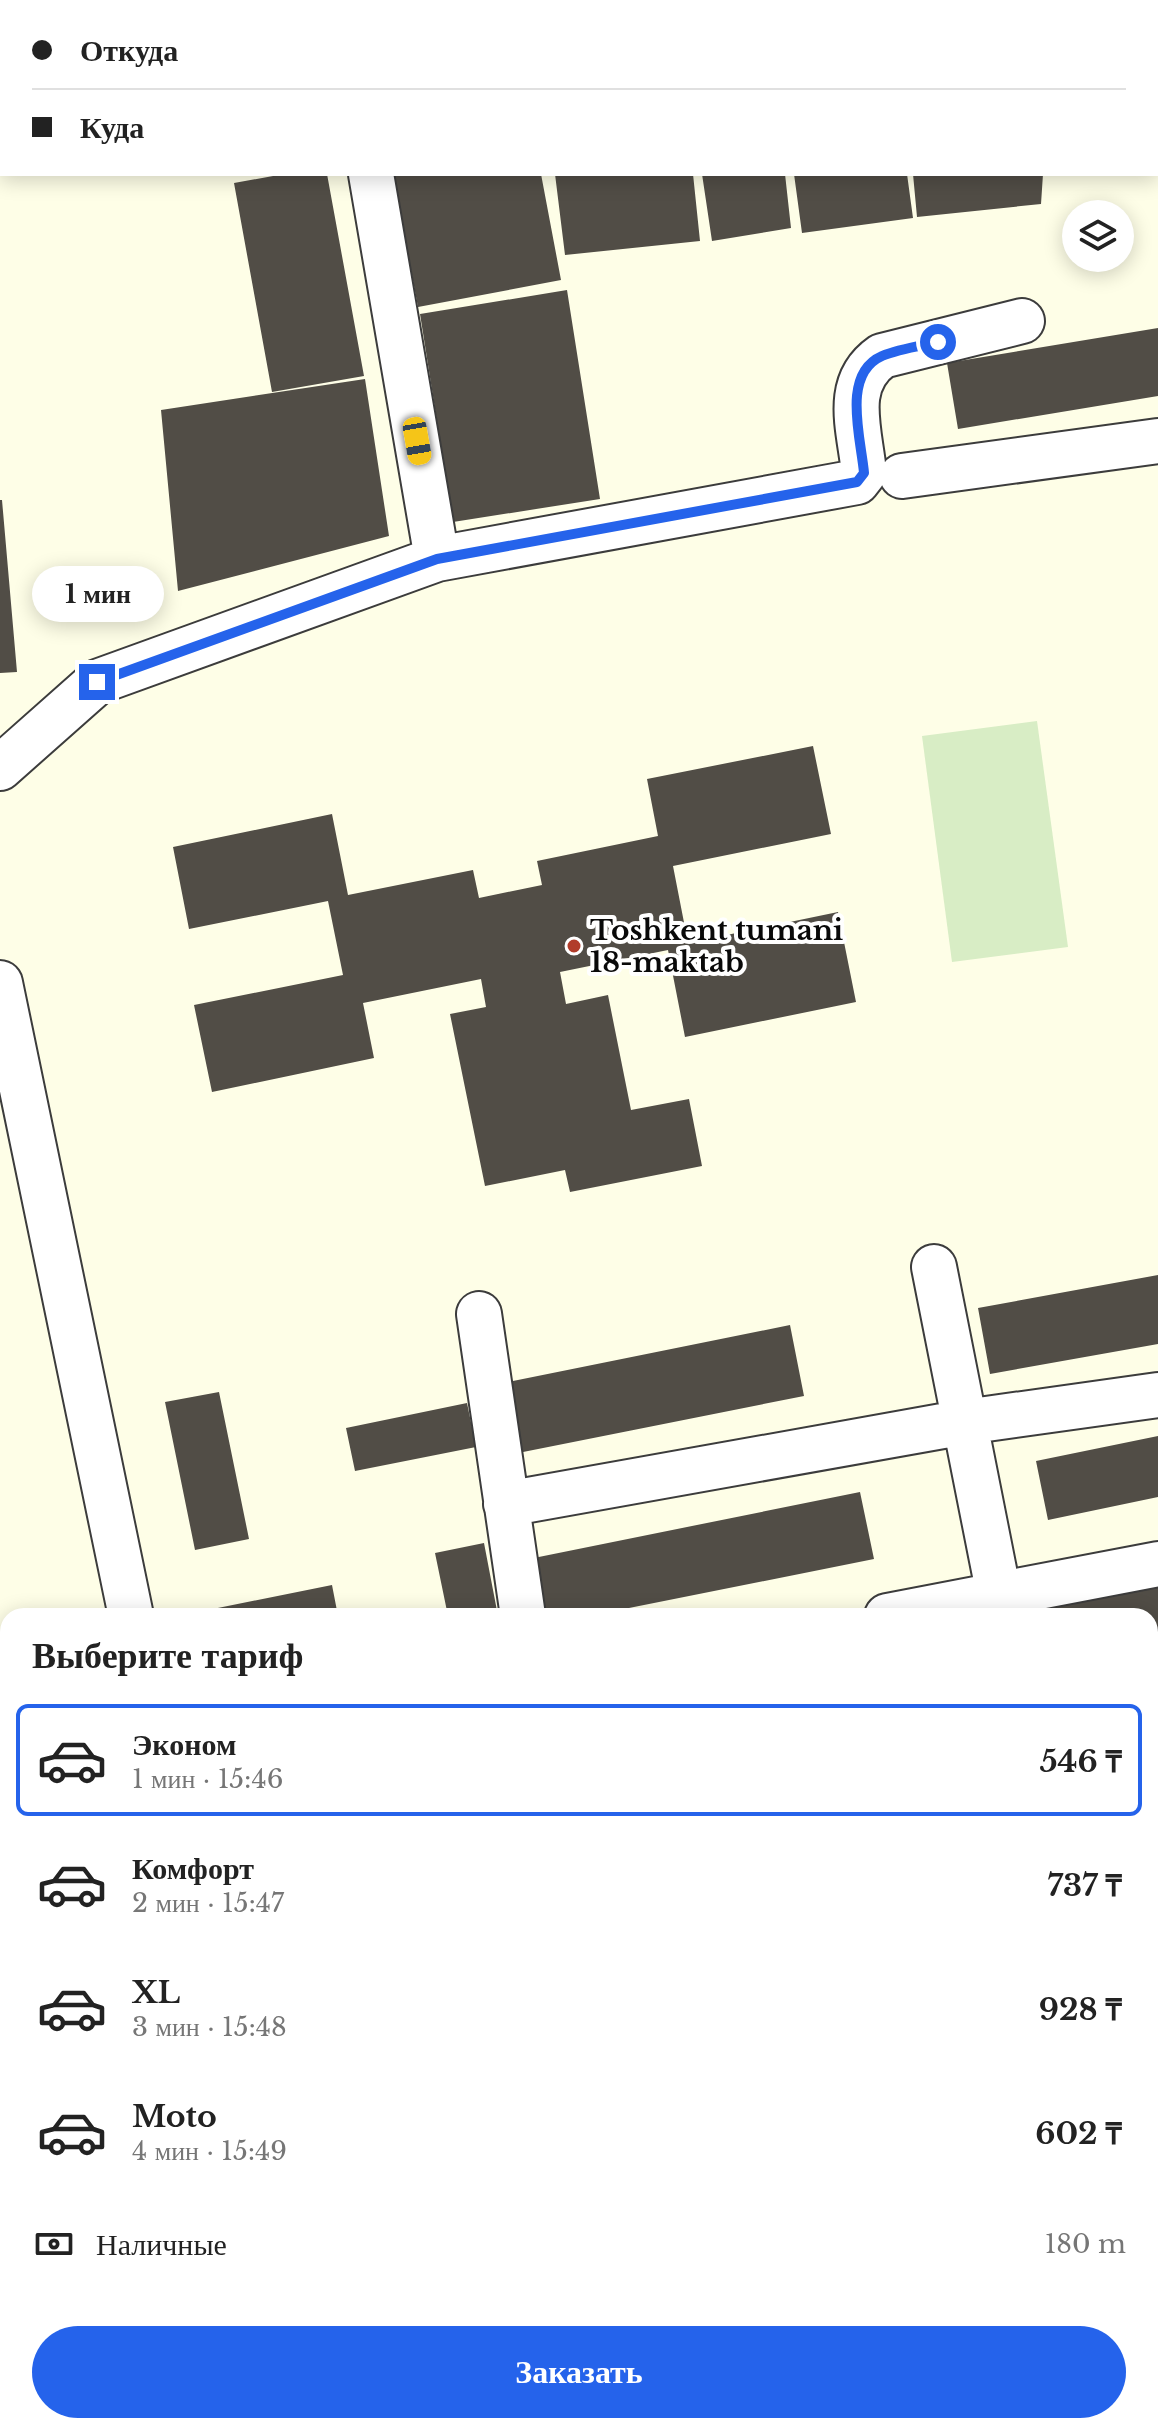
<!DOCTYPE html>
<html lang="ru">
<meta charset="utf-8">
<style>
:root{--surface:#fff;--page:#f6f6f6;--text:#222;--muted:#767676;--line:#e0e0e0;--accent:#2563eb}
body{margin:0;font-family:"Libre Baskerville",serif;background:var(--page);color:var(--text);height:100vh;display:flex;flex-direction:column;font-size:30px;white-space:nowrap}
*{box-sizing:border-box;margin:0}
p{font-size:26px;color:var(--muted)}
.icon{flex:none;width:44px;height:44px;fill:none;stroke:currentColor;stroke-width:2;stroke-linecap:round;stroke-linejoin:round}
.map{position:relative;flex:1;overflow:hidden}
.drawer{position:absolute;left:0px;top:1608px;width:1158px;height:826px;display:flex;flex-direction:column;background:var(--surface);border-radius:24px 24px 0 0;box-shadow:0 4px 20px #0003}
.drawer>*{flex:none}
.top-card{position:absolute;left:0px;top:0px;width:1158px;height:176px;box-shadow:0 4px 20px #0003;display:grid;align-content:center;height:176px;padding:0 32px;background:var(--surface)}
.tools{position:absolute;left:1062px;top:200px;display:grid;gap:16px}
.tools a{display:grid;place-items:center;width:72px;height:72px;border-radius:50%;background:var(--surface);box-shadow:0 4px 20px #0003;font-size:40px}
.end{position:absolute;width:36px;height:36px;margin:-18px;border:10px solid #2563eb;background:#fff;box-shadow:0 0 0 4px #fff}
.from{border-radius:50%}
.bubble{position:absolute;height:56px;border-radius:28px;background:var(--surface);box-shadow:0 4px 20px #0003;font-size:26px;font-weight:800;line-height:56px;text-align:center}
.car{position:absolute;width:24px;height:48px;margin:-24px -12px;border-radius:10px;box-shadow:0 0 6px 2px #0007;background:linear-gradient(#f5c518 24%,#345 0 40%,#f5c518 0 76%,#345 0 86%,#f5c518 0)}
.top-card b{display:flex;align-items:center;gap:28px;height:76px;font-size:30px}
.top-card b+b{border-top:2px solid var(--line)}
.top-card i{width:20px;height:20px;background:var(--text)}
ul{padding:0;list-style:none}
li{display:flex;align-items:center;gap:24px;height:112px;margin:0 16px 12px;padding:0 16px;border:4px solid transparent;border-radius:12px}
li div{flex:1}
li b{display:block;font-size:30px}
li em{font-style:normal;font-weight:800}
li.current{border-color:var(--accent)}
li>.icon{width:72px;height:72px;stroke-width:1.5}
h2{padding:0 32px;font-size:36px;line-height:96px}
.pay{display:flex;align-items:center;gap:20px;height:88px;padding:0 32px;font-size:30px}
.pay p{margin-inline-start:auto}
.action{display:flex;gap:16px;margin-top:auto;padding:16px 32px}
.action a{flex:1;height:92px;border-radius:48px;background:var(--accent);color:#fff;font-size:32px;font-weight:800;line-height:92px;text-align:center}
.map>svg:first-child{display:block}
.pitch{fill:#d8edc5}
.lines{fill:none;stroke-linecap:round;stroke-linejoin:round}
.stream{stroke:#3974c5;stroke-width:11}
.building{fill:#514d46}
.minor-casing{stroke:#3c3c3c;stroke-width:48}
.minor{stroke:#fff;stroke-width:44}
.route{stroke:#2563eb;stroke-width:10}
.poi-dot{fill:#b13c2a;stroke:#fff;stroke-width:3}
.labels{text-anchor:middle;dominant-baseline:central;stroke-width:8;stroke-linejoin:round;paint-order:stroke}
.poi-label{font-size:28px;font-weight:bold;fill:#090909;stroke:#fff;text-anchor:start}
</style>
<div class="map">
<svg width="1158" height="2433" viewBox="0 0 1158 2433">
<rect width="100%" height="100%" fill="#fefee7"/>
<!-- pitch -->
<path class="pitch" d="M1037,721L1068,947L952,962L922,736Z"/>
<g class="lines">
<!-- stream -->
<path class="stream" d="M748,2433L794,2426"/>
</g>
<!-- building -->
<path class="building" d="M284,174H327L364,376L272,392L234,183Z
M393,174H541L561,280L418,307Z
M555,174H693L700,241L565,255Z
M702,174H785L791,228L712,241Z
M794,174H907L913,218L802,233Z
M913,174H1043L1041,204L917,217Z
M567,290L600,499L453,522L420,314Z
M1158,328V396L958,429L947,363Z
M365,379L389,536L178,591L161,410Z
M0,500H2L17,672L0,673Z
M813,746L831,834L673,866L688,943L838,912L856,1002L685,1037L668,950L560,972L566,1004L608,995L631,1110L689,1099L702,1166L570,1192L565,1170L485,1186L450,1014L486,1007L481,979L363,1003L374,1058L212,1092L194,1005L343,975L328,901L189,929L173,847L332,814L348,895L473,870L479,898L542,885L537,861L658,836L647,779Z
M1158,1275V1344L990,1374L978,1308Z
M790,1325L804,1396L513,1454L498,1384Z
M219,1392L249,1539L195,1550L165,1402Z
M467,1403L476,1447L355,1471L346,1428Z
M1158,1436V1497L1048,1520L1036,1461Z
M860,1492L874,1559L589,1616H530L519,1561Z
M484,1543L498,1616H448L435,1553Z
M332,1585L338,1616H204L203,1611Z
M1158,1585V1661L1150,1662V1616H1031L1030,1607Z
M8,1719V2155H6L0,2112V1720Z
M1158,1841V1912L1150,1914V1843Z
M1158,2177V2254L1150,2256V2179Z"/>
<g class="lines">
<defs>
<path id="minor" d="M342,0V2
M371,174L437,559
M902,476L1158,441
M0,768L97,682L437,559L857,482L864,473C860,430 842,384 882,356L1022,321
M0,983L131,1616
M934,1267L999,1595
M479,1314L523,1616
M506,1504L965,1422L1158,1395
M887,1616L1158,1564
M0,1681L8,1680
M1150,1761L1158,1760
M0,2314L8,2372
M1150,2394L1158,2392
M15,2426L16,2433
M256,2426L257,2433
M966,2433L1005,2426"/>
</defs>
<!-- minor casing -->
<use href="#minor" class="minor-casing"/>
<!-- minor -->
<use href="#minor" class="minor"/>
</g>
<g class="lines">
<!-- route -->
<path class="route" d="M97,682L437,559L857,482L864,473C861,438 841,374 882,356C899,349 920,346 938,342"/>
</g>
<!-- markers -->
<circle class="poi-dot" cx="574" cy="946" r="8"/>
<g class="labels">
<!-- poi labels -->
<g class="poi-label">
<text x="590" y="930">Toshkent tumani<tspan x="590" dy="32">18-maktab</tspan></text>
</g>
</g>
</svg>
<div class="tools">
<a><svg class="icon" aria-label="layers" viewBox="0 0 24 24"><path d="M12 4l9 5-9 5-9-5zM3 14l9 5 9-5"/></svg></a>
</div>
<i class="end from" style="left:938px;top:342px"></i>
<i class="end" style="left:97px;top:682px"></i>
<div class="bubble" style="left:32px;top:566px;width:132px">1 мин</div>
<i class="car" style="left:417px;top:441px;rotate:170deg"></i>
<div class="top-card">
<b><i class="from"></i>Откуда</b>
<b><i></i>Куда</b>
</div>
<section class="drawer">
<h2>Выберите тариф</h2>
<ul>
<li class="current"><svg class="icon" aria-label="car" viewBox="0 0 24 24"><path d="M5 17H2v-5l4-1 3-4h7l3 4 3 1v5h-3M9 17h6M6 11h13"/><circle cx="7" cy="17" r="2"/><circle cx="17" cy="17" r="2"/></svg><div><b>Эконом</b><p>1 мин · 15:46</p></div><em>546 ₸</em></li>
<li><svg class="icon" aria-label="car" viewBox="0 0 24 24"><path d="M5 17H2v-5l4-1 3-4h7l3 4 3 1v5h-3M9 17h6M6 11h13"/><circle cx="7" cy="17" r="2"/><circle cx="17" cy="17" r="2"/></svg><div><b>Комфорт</b><p>2 мин · 15:47</p></div><em>737 ₸</em></li>
<li><svg class="icon" aria-label="car" viewBox="0 0 24 24"><path d="M5 17H2v-5l4-1 3-4h7l3 4 3 1v5h-3M9 17h6M6 11h13"/><circle cx="7" cy="17" r="2"/><circle cx="17" cy="17" r="2"/></svg><div><b>XL</b><p>3 мин · 15:48</p></div><em>928 ₸</em></li>
<li><svg class="icon" aria-label="car" viewBox="0 0 24 24"><path d="M5 17H2v-5l4-1 3-4h7l3 4 3 1v5h-3M9 17h6M6 11h13"/><circle cx="7" cy="17" r="2"/><circle cx="17" cy="17" r="2"/></svg><div><b>Moto</b><p>4 мин · 15:49</p></div><em>602 ₸</em></li>
</ul>
<div class="pay"><svg class="icon" aria-label="cash" viewBox="0 0 24 24"><path d="M3 7h18v10H3z"/><circle cx="12" cy="12" r="2"/></svg>Наличные<p>180 m</p></div>
<div class="action"><a>Заказать</a></div>
</section>
</div>
